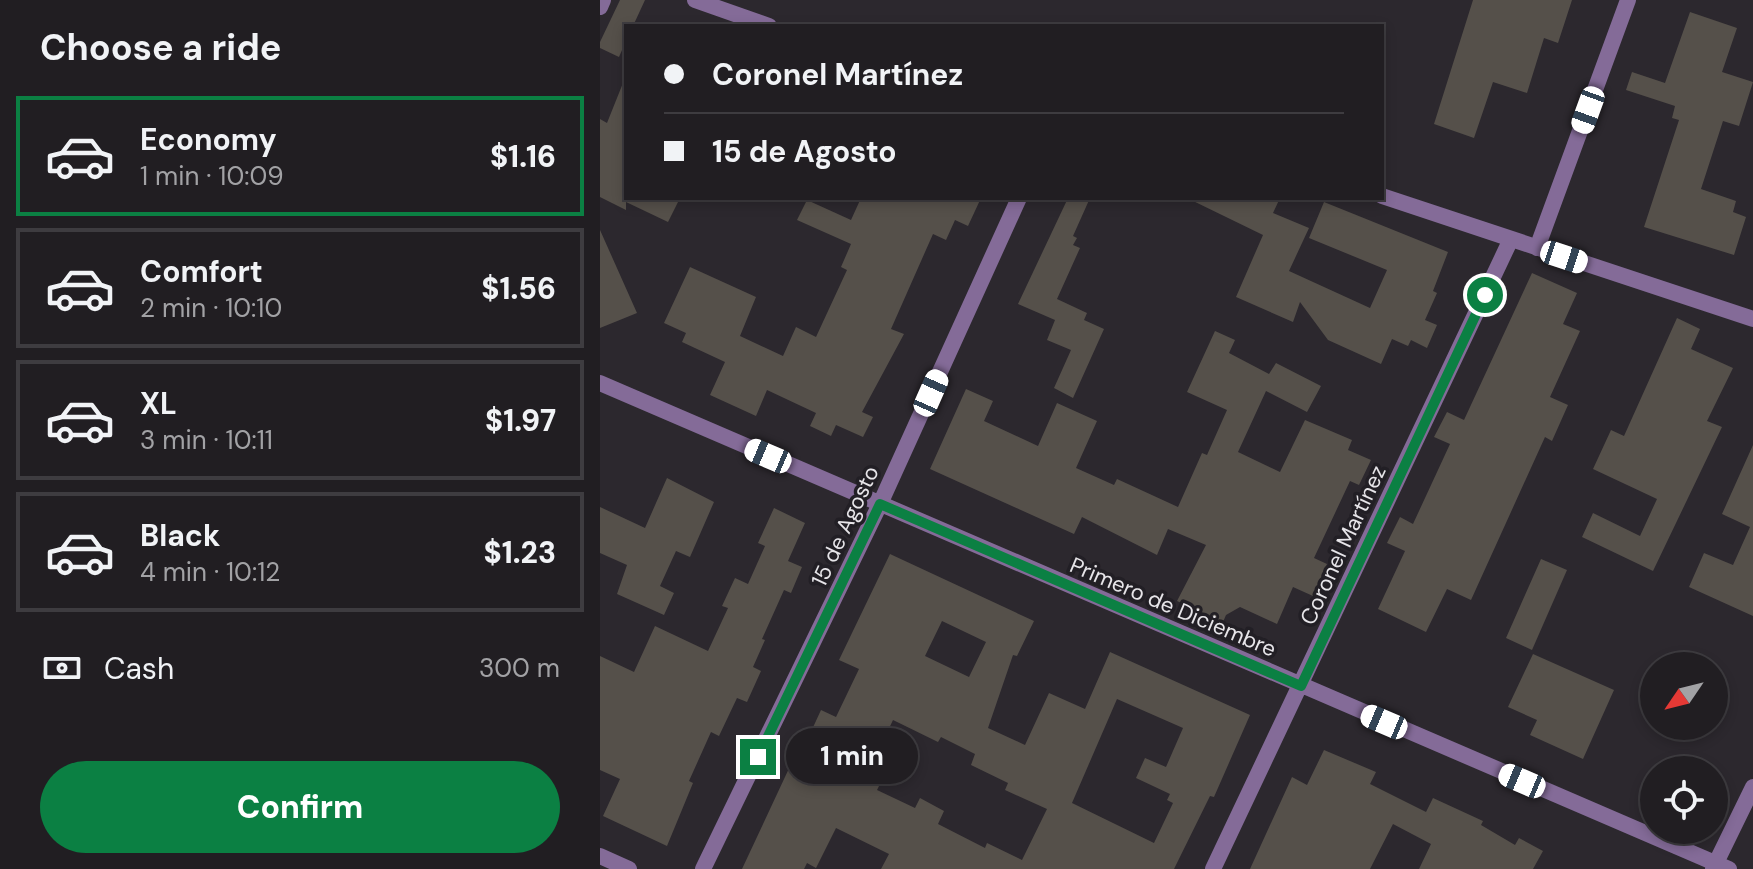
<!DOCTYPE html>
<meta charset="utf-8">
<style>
:root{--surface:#211e22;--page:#2d2b2f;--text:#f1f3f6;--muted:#a2a2a5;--line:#3e3c40;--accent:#0b8043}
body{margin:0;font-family:"DM Sans",sans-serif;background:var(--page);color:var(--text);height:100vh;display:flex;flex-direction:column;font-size:30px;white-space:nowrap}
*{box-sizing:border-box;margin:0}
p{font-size:26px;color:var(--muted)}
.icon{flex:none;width:44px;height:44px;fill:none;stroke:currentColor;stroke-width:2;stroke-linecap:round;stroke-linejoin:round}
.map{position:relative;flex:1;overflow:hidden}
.panel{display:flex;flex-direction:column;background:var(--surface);width:600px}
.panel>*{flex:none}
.guide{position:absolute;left:24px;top:24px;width:760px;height:176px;border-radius:0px;box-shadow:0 4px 12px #0003,0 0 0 2px var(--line);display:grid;align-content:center;height:176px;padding:0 40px;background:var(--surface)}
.needle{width:52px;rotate:235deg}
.buttons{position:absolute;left:1040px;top:652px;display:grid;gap:16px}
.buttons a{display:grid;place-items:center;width:88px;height:88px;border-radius:50%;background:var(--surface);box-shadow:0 4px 12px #0003,0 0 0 2px var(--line);font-size:40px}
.end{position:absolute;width:36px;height:36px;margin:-18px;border:10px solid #0b8043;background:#fff;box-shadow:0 0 0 4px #fff}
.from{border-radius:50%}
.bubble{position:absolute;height:56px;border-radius:28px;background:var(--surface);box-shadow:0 4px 12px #0003,0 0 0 2px var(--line);font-size:26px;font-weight:800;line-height:56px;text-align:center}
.car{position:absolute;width:24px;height:48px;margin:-24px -12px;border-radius:10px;box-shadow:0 0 6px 2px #0007;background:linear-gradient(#fff 24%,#345 0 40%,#fff 0 76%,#345 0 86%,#fff 0)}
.guide b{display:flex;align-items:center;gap:28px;height:76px;font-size:30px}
.guide b+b{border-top:2px solid var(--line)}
.guide i{width:20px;height:20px;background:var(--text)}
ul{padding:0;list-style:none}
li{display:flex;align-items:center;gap:24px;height:120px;margin:0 16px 12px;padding:0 24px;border:4px solid var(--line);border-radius:0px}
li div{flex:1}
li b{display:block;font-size:30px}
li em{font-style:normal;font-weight:800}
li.selected{border-color:var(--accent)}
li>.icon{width:72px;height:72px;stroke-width:1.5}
h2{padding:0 40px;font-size:36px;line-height:96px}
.pay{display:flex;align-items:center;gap:20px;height:88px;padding:0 40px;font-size:30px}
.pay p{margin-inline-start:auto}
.button{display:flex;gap:16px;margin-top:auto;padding:16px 40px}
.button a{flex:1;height:92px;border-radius:48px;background:var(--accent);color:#fff;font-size:32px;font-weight:800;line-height:92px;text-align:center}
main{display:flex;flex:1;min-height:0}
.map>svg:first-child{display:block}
.building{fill:#55504a;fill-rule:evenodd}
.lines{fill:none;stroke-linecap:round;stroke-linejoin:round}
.street{stroke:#846b98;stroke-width:16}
.route{stroke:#0b8043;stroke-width:10}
.labels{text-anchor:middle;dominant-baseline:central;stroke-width:7;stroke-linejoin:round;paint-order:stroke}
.street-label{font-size:22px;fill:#e7e5e9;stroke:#221f25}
</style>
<main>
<section class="panel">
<h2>Choose a ride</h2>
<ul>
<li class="selected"><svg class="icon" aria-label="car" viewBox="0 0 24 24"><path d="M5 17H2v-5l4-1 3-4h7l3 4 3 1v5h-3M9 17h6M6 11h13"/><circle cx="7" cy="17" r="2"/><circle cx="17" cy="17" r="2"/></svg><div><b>Economy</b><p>1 min · 10:09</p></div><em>$1.16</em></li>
<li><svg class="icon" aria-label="car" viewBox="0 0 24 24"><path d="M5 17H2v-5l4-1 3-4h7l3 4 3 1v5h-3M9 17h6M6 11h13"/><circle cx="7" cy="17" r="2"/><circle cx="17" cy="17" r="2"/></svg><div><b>Comfort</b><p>2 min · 10:10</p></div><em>$1.56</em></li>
<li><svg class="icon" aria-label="car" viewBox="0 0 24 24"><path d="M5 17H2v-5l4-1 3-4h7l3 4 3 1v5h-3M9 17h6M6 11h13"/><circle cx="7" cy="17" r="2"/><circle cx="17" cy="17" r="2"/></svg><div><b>XL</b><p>3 min · 10:11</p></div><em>$1.97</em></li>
<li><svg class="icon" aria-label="car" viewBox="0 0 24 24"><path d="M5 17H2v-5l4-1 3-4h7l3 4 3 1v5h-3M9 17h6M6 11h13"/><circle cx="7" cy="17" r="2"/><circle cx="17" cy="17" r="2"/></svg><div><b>Black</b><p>4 min · 10:12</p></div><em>$1.23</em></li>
</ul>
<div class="pay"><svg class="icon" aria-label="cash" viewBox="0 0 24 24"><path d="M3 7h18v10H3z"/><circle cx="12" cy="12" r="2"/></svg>Cash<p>300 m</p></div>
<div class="button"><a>Confirm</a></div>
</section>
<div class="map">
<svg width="1153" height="869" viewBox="0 0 1153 869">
<rect width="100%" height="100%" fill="#2c282e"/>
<!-- building -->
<path class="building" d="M20,0H45L33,26H26V41L19,57L0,48V42Z
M873,0H972L958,43L944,38L927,93L893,82L874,138L834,124Z
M1090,12L1137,28L1122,72L1153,82L1139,126L1123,121L1101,189L1136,201L1133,212L1146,217L1134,255L1044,227L1079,120L1072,118L1075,106L1026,90L1032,72L1065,83Z
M25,78L26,198H80L68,222L26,202V210L0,197V119L7,123Z
M261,198H381L368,226L355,220L346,240L333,234L291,329L304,334L262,412L273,417L263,437L236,425L231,436L210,426L216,413L167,390L156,416L110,395L125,362L82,342L86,333L64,323L90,267L156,297L140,336L183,356L196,327L216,337L247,270L241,267L251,244L197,220L207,200L251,220Z
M468,198H490L473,236L477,238L473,245L480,248L457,299L487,313L484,320L504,329L473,398L454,388L471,350L447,340L455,320L418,304Z
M587,198H680L673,213L709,228L689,271L770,308L787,270L709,238L724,202L848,252L833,291L837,293L825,320L837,325L827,348L811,340L808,346L792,339L781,364L728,340L700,302L693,322L636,297L663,235Z
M0,230L37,313L0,328Z
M932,273L977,293L963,324L980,331L950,397L968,405L952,441L945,437L871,600L847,589L826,632L778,609L805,551L787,543L800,517L813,524L850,444L834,437L847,412L864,420Z
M1077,318L1100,329L1091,349L1133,368L1107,421L1122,427L1053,571L982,537L993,513L1040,536L1057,499L993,469L1011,430L1024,436Z
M615,331L635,340L629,353L669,374L676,363L721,386L707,412L666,391L638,452L680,472L705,420L752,440L748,450L771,460L759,485L750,481L714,558L727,564L713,596L693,587L677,624L640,607L626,615L623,622L577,601L606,545L568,529L557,555L482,517L474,534L330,469L366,389L393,401L384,421L438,446L457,403L497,421L476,468L514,485L517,479L578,507L602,453L607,455L627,410L587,392Z
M1153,445V616L1089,587L1104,553L1133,565L1150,527L1122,514Z
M67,478L114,502L90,557L76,551L60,586L74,593L64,615L17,594L27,565L0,553V507L45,528Z
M174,508L205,523L188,561L202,567L191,593L184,590L162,639L165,640L153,667L161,671L147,702L137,698L119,736L111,732L89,781L93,783L67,846L3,816L20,779L0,770V656L34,672L55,626L108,651L128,608L122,606L135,578L148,584L165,546L158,543Z
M290,554L434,621L417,656L413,655L388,728L425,745L449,693L485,709L510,652L650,715L614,797L610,796L574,869H281L289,854L236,828L216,868L207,863L204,869H142L199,747L203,749L221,710L236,717L259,669L239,660ZM342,621L386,642L369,677L325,656ZM517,699L583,728L566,767L545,758L536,778L570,794L567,800L573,803L554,843L472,803ZM293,720L338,742L341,737L375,754L371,765L408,783L405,790L447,809L422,860L387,843L385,848L338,824L344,811L320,798L315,808L277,790L279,786L265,779Z
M941,559L967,570L932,650L906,638Z
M933,654L1014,690L983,759L930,735L937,720L908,707Z
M724,750L776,772L770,784L826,812L833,798L883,821L881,825L915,845L919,838L943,851L933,869H819L831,844L793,824L770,869H650L692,777L707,785Z"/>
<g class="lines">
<!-- street -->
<path class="street" d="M95,0L169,26
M0,7L3,0
M782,196L1153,319
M937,248L1028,0
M0,383L1129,869
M0,856L29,869
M103,869L280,504L419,198
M613,869L911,239
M1113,869L1153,787"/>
</g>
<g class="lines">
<!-- route -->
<path class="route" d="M158,757L280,504L701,686L885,295"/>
</g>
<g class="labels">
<!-- street labels -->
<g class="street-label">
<text transform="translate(245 526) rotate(-65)">15 de Agosto</text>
<text transform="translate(743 545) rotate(-65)">Coronel Martínez</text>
<text transform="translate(573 607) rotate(23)">Primero de Diciembre</text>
</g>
</g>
</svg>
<div class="buttons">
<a><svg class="needle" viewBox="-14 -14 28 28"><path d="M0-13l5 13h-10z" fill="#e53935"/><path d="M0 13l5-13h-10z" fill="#a2a2a5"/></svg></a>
<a><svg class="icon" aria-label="locate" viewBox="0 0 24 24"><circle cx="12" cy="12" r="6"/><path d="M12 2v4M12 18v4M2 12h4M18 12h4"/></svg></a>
</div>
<i class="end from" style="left:885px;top:295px"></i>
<i class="end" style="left:158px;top:757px"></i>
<div class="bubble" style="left:186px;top:728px;width:132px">1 min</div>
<i class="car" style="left:988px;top:110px;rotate:200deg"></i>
<i class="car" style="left:964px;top:257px;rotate:108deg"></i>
<i class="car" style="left:331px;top:393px;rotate:24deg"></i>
<i class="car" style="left:168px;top:456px;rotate:293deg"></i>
<i class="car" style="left:784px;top:722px;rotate:293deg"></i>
<i class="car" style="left:922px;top:781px;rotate:293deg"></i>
<div class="guide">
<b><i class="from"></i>Coronel Martínez</b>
<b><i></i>15 de Agosto</b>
</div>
</div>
</main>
